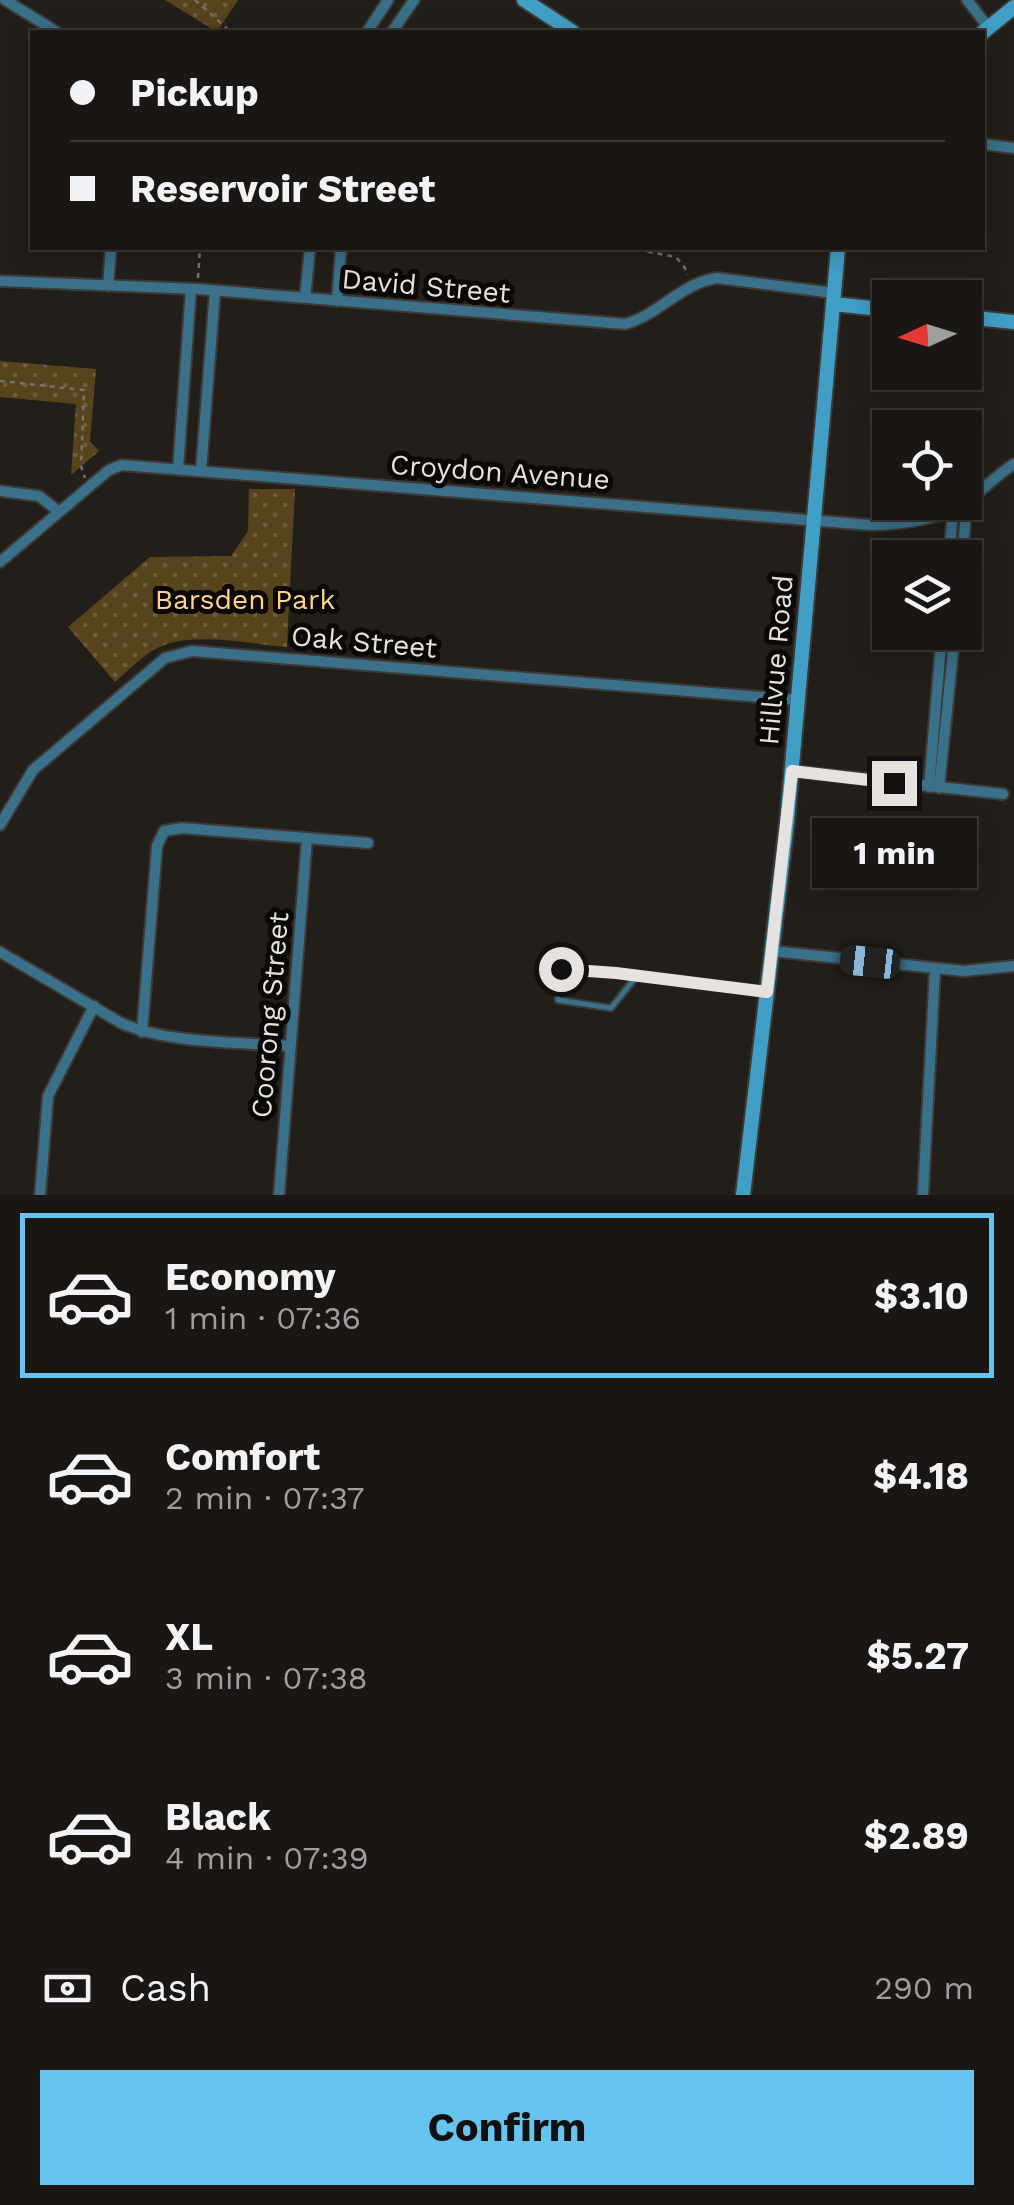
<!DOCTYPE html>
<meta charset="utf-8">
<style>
:root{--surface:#1a1613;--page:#231f1c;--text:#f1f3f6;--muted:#9f9fa0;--line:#383533;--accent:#66c4ef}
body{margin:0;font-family:"Work Sans",sans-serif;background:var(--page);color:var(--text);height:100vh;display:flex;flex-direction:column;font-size:38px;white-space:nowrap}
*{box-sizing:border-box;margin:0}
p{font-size:32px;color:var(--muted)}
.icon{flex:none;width:55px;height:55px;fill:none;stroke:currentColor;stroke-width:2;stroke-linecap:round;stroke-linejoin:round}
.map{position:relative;height:1195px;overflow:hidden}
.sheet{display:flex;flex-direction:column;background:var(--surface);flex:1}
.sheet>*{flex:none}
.guide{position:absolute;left:30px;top:30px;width:955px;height:220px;border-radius:0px;box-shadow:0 5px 25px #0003,0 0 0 2px var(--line);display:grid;align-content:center;height:220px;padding:0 40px;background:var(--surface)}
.needle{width:65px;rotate:266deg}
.tools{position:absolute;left:872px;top:280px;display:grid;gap:20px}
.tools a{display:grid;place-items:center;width:110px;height:110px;border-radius:0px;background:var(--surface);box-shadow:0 5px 25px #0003,0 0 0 2px var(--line);font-size:50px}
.end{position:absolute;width:45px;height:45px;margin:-22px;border:12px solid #e5e2df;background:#111;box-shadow:0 0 0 5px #111}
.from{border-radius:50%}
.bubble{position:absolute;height:70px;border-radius:0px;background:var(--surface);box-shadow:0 5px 25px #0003,0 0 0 2px var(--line);font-size:32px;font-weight:700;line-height:70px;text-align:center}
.car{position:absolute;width:30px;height:60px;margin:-30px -15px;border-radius:12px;box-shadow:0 0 8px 2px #0007;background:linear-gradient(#222 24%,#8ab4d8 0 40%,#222 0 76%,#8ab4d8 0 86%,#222 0)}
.guide b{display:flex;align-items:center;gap:35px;height:95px;font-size:38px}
.guide b+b{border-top:2px solid var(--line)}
.guide i{width:25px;height:25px;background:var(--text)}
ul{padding:18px 0 0;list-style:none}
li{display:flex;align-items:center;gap:30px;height:165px;margin:0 20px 15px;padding:0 20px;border:5px solid transparent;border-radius:0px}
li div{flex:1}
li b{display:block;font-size:38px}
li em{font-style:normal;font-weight:700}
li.active{border-color:var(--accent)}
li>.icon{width:90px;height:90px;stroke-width:1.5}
.pay{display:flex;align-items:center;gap:25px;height:110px;padding:0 40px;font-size:38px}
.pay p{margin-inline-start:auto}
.button{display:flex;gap:20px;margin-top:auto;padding:20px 40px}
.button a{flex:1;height:115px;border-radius:0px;background:var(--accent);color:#111;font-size:40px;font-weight:700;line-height:115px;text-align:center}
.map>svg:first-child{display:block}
.park{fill:url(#park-dots)}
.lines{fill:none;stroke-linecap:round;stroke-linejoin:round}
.lane-casing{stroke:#3d3935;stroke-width:9}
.street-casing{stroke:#3d3935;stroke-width:14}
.secondary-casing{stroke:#3d3935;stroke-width:18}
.path{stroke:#76726e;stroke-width:2.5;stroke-dasharray:5 5;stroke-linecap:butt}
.lane{stroke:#3a7089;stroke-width:5}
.street{stroke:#3a7089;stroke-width:10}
.secondary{stroke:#419fc6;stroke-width:14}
.route{stroke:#e5e2df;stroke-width:12}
.labels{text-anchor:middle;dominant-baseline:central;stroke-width:10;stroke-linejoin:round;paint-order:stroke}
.street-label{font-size:28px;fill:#e5e2df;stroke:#0a0907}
.park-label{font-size:28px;fill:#fdd58e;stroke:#0a0907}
</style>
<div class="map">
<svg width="1014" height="1195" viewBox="0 0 1014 1195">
<defs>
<pattern id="park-dots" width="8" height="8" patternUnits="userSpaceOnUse" patternTransform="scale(2.5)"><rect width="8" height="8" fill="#57431c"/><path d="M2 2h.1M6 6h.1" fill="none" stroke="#6f5e3d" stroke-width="1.8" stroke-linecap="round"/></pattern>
</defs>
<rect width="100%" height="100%" fill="#221e19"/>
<!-- park -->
<path class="park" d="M165,0H238L217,32Z
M0,361L96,369L90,441L99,451L71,475L76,404L0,397Z
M249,489H295L287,647C249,644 186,629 152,651C139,659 127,672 115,682L68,627L150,557L231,556L248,531Z"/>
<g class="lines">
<defs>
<path id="lane" d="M636,977L616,973L561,969L558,1000L611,1008L636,977L764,992"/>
<path id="street" d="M5,0L57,32
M967,0L989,28
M367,32L388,0
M392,32L414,0
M982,144L1014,148
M0,281L197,289L625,324C659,315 681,283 717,278L834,293
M108,286L111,248
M305,298L310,248
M337,301L341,248
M178,469L191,289
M201,471L215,291
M0,491L39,496L58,511
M949,558L953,510
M962,558L967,502
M0,562L109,470L122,465L870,525C904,524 943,520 970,499C985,488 998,474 1014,464
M792,771L1003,794
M929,787L942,632
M939,788L955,632
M0,825L33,770L165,658L192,651L798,700
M772,951L964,971L1014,966
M0,952L121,1023C169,1044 238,1042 290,1046
M142,1032L157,846L164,831L182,828L368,843
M40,1195L48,1096L94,1006
M279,1195L307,838
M923,1195L935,969"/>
<path id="secondary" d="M524,0L573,32
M982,33L1014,7
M833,304L890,310
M965,317L1014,322
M743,1195L787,822L838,248"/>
</defs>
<!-- lane casing -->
<use href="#lane" class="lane-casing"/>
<!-- street casing -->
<use href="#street" class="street-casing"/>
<!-- secondary casing -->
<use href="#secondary" class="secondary-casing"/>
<!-- path -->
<path class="path" d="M195,0L231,32
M628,248L676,257L685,268L687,275
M198,278L200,248
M0,381L84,390L81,466L85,478"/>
<!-- lane -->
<use href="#lane" class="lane"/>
<!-- street -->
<use href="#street" class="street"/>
<!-- secondary -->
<use href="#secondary" class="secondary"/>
</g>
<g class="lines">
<!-- route -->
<path class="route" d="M561,969L616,973L767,992L792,771L894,783"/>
</g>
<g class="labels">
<!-- street labels -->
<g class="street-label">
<text transform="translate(426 286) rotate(5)">David Street</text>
<text transform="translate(500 472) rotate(4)">Croydon Avenue</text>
<text transform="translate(364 642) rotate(5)">Oak Street</text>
<text transform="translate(776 660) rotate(-85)">Hillvue Road</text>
<text transform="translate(270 1015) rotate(-85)">Coorong Street</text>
</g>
<!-- park labels -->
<g class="park-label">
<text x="245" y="599">Barsden Park</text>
</g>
</g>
</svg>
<div class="tools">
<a><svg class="needle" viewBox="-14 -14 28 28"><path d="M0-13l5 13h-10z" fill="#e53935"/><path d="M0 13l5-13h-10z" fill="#9f9fa0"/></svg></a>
<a><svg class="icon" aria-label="locate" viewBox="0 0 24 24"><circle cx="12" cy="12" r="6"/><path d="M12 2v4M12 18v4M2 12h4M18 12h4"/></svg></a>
<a><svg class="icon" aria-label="layers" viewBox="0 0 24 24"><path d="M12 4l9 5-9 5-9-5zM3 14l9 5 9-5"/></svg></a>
</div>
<i class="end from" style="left:561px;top:969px"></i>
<i class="end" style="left:894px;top:783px"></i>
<div class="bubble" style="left:812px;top:818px;width:165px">1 min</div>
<i class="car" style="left:870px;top:962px;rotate:276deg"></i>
<div class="guide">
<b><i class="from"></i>Pickup</b>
<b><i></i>Reservoir Street</b>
</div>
</div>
<section class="sheet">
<ul>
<li class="active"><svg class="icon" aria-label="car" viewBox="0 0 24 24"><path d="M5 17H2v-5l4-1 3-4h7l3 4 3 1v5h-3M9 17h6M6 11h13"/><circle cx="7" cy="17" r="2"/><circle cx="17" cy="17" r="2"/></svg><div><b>Economy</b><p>1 min · 07:36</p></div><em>$3.10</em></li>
<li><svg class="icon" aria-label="car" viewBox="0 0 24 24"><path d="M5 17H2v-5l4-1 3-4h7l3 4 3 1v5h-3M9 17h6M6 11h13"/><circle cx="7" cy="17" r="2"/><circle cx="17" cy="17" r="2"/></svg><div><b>Comfort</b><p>2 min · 07:37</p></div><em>$4.18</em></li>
<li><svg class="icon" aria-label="car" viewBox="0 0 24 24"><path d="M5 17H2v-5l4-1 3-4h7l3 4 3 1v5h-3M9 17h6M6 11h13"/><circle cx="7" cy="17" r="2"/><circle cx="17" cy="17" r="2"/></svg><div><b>XL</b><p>3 min · 07:38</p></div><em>$5.27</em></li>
<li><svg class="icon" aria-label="car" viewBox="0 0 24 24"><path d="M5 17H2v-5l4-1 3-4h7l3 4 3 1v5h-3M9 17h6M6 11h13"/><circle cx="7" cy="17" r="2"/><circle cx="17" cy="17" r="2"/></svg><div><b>Black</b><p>4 min · 07:39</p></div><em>$2.89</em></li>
</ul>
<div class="pay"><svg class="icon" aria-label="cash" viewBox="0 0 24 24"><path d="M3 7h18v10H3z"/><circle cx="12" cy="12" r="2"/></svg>Cash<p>290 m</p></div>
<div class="button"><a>Confirm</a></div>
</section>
